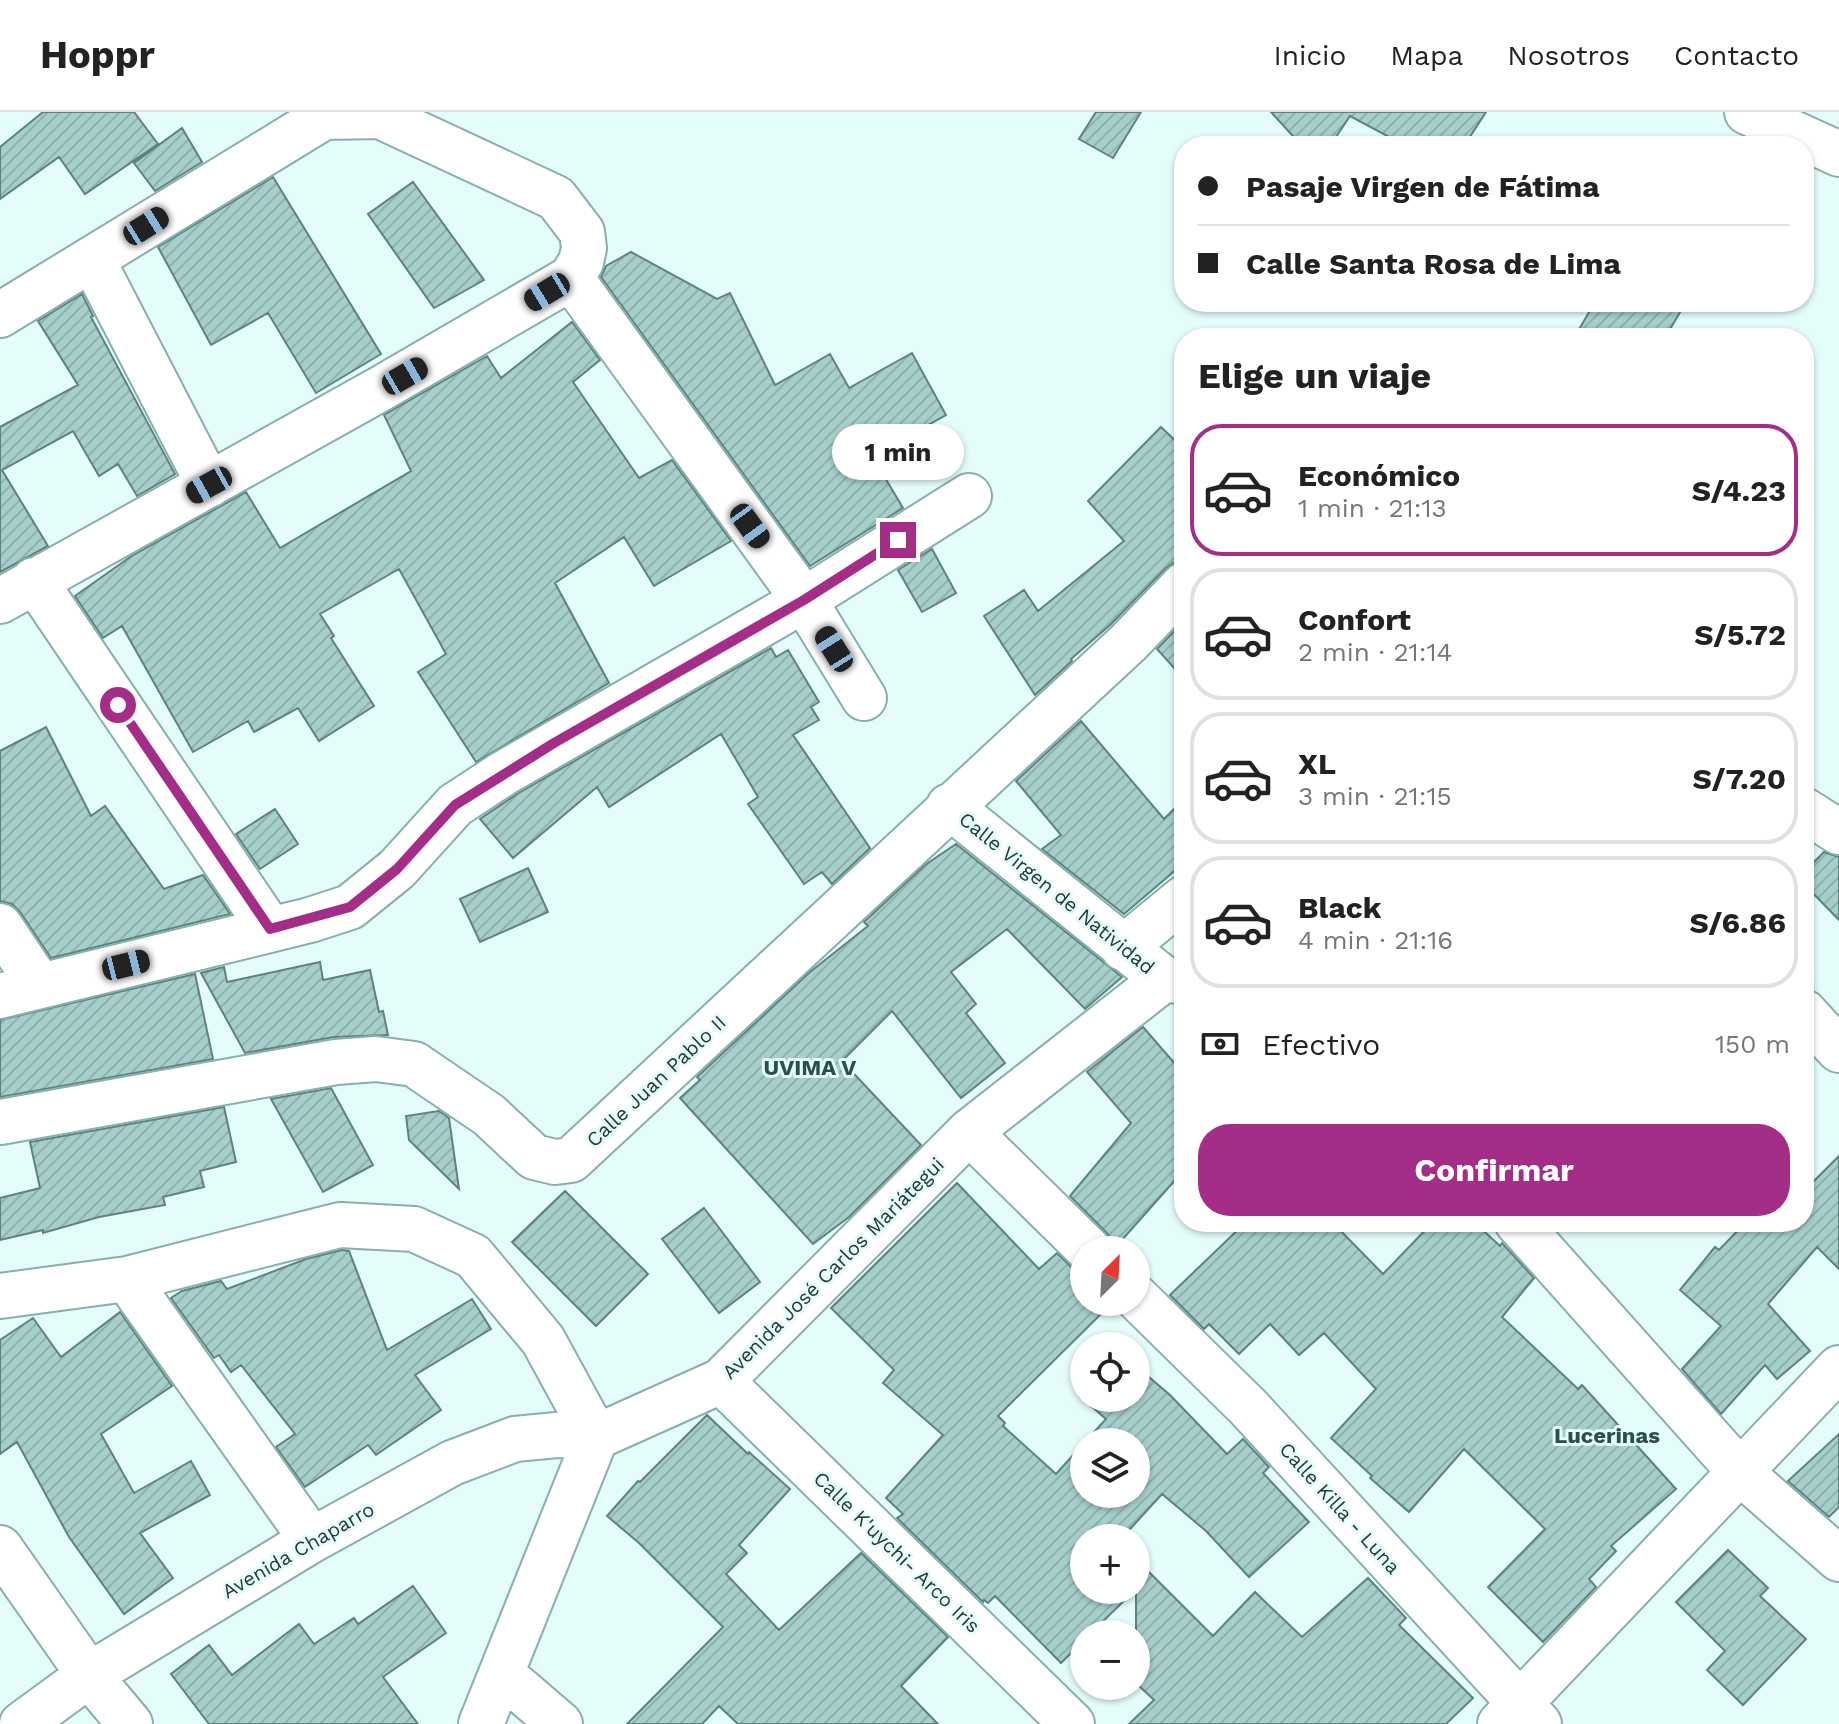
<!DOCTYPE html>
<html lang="es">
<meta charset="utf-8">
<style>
:root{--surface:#fff;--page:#f2f2f2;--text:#222;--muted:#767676;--line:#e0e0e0;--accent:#a42e87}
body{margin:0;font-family:"Work Sans",sans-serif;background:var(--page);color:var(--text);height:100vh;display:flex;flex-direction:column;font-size:30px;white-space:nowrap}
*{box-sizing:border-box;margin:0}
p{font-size:26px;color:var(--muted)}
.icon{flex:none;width:44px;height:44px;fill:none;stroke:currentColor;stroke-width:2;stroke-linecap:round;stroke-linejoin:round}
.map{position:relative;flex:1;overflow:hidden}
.sheet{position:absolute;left:1174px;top:216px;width:640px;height:904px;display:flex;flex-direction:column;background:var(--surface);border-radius:32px;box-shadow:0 2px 6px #0004}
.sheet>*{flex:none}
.top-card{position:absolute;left:1174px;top:24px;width:640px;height:176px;border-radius:32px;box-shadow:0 2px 6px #0004;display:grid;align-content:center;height:176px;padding:0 24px;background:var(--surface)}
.needle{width:52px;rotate:24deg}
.tools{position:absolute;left:1070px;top:1124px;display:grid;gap:16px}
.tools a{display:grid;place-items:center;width:80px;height:80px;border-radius:50%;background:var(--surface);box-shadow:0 2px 6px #0004;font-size:40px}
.end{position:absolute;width:36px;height:36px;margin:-18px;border:10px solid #a42e87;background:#fff;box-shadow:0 0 0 4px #fff}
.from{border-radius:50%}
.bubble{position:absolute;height:56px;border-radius:28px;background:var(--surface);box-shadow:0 2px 6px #0004;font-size:26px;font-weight:700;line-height:56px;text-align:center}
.car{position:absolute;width:24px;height:48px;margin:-24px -12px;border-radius:10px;box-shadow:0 0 6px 2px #0007;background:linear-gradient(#222 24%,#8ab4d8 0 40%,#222 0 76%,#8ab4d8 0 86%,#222 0)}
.top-card b{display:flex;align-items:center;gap:28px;height:76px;font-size:30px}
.top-card b+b{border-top:2px solid var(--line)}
.top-card i{width:20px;height:20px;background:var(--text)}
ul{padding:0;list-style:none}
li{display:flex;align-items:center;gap:24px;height:132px;margin:0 16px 12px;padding:0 8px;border:4px solid var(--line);border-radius:32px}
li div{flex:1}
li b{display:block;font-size:30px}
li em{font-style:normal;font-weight:700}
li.active{border-color:var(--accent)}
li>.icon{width:72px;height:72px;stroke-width:1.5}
h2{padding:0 24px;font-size:36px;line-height:96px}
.pay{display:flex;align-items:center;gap:20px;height:88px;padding:0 24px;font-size:30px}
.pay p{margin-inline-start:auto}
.primary-button{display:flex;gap:16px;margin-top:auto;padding:16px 24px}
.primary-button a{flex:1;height:92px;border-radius:32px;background:var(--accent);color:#fff;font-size:32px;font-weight:700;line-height:92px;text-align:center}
header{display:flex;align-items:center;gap:48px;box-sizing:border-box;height:112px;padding:0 40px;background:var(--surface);border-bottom:2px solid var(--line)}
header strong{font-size:38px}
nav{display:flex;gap:44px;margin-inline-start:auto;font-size:28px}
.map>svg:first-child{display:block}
.building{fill:url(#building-hatch);stroke:#5c837f;stroke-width:2}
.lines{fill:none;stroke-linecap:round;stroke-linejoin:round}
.minor-casing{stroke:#87b0ac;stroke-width:48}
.minor{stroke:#fff;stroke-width:44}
.route{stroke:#a42e87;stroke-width:10}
.labels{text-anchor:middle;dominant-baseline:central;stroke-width:6;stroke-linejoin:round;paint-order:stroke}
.street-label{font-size:20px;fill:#273837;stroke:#e4fdfb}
.neighbourhood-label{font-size:22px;font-weight:bold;fill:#2a504d;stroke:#e4fdfb}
</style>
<header>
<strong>Hoppr</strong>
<nav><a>Inicio</a><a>Mapa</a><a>Nosotros</a><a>Contacto</a></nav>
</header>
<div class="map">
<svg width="1839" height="1612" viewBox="0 0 1839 1612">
<defs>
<pattern id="building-hatch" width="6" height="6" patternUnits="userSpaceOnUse" patternTransform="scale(2)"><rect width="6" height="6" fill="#a6cfcb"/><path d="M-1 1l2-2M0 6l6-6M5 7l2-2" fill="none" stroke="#8fb2af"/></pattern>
</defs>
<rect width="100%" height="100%" fill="#e4fdfb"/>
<!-- building -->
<path class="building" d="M43,0H134L158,32L85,82L59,45L0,87V35Z
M1096,0H1141L1113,46L1079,27Z
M1271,0H1486L1464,34H1406L1350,4L1330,34H1302Z
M182,16L202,50L155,79L134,51Z
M273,65L381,242L316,281L268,201L211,233L158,135Z
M413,70L484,168L434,196L368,102Z
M631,140L717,187L730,181L775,273L830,242L849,276L912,241L946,303L872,344L903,396L810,454L601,165L606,154Z
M82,182L93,204L91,205L175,362L137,384L118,352L99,364L73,319L2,358L48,434L0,460V315L78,273L38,209Z
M1595,190H1686L1665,226H1574Z
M572,210L600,248L573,270L639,366L672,348L731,429L654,474L624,425L555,471L609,571L476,650L418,560L446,542L399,457L320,502L334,524L331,526L374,594L319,629L298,596L254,620L248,609L193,640L122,514L103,526L75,484L130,445L246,380L280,436L411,359L384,303L487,244L501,266Z
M1161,315L1184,337V449H1176L1166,456L1110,513L1071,547L1072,549L1035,583L984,504L1024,478L1038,499L1124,429L1088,389Z
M932,437L956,481L922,500L898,458Z
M1184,509V567L1157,537Z
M771,536L776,545L788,538L819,590L811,595L819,608L793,623L870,736L832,772L822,760L804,772L748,692L758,685L721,622L609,695L597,675L513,746L480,707L517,682Z
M1081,609L1164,707L1184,687V751L1124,802L1042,737L1061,723L1016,669Z
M46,615L91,704L105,694L164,777L203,763L230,802L51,846L20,800L12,792L0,789V639Z
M275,697L298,732L260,757L236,722Z
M956,732L1122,865L1085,897L1007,817L951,860L976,892L966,901L1005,951L961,986L892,899L842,949L921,1033L849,1105L813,1132L680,986L700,968L697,965L810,860L868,814L864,810L925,753Z
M1824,740L1839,745V808L1804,772V760Z
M528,756L548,800L480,830L460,787Z
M320,850L323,868L370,858L379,900L383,899L388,923L334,925L245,941L201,861L224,855L227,870Z
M195,862L213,947L0,985V908Z
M1143,915L1184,962V1058L1113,1138V1131L1107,1121L1070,1084L1131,1011L1087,960Z
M331,976L373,1053L323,1080L271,987Z
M224,995L236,1050L200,1059L204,1075L163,1085L165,1093L99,1105L43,1121V1118L0,1128V1086L40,1076L30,1030Z
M439,999L449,1006L459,1077L409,1028L406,1004Z
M1839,1044V1157L1817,1135L1768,1192L1810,1239L1777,1267L1765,1253L1721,1302L1682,1257L1721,1214L1680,1178L1715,1135L1719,1138L1746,1110H1804V1079Z
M957,1071L1039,1157L1057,1141L1072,1156L1084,1162V1190H1097L1105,1198L998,1304L1005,1311L1003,1314L1056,1362L1084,1331V1382H1136V1330H1085L1106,1307L1082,1286H1136V1254L1170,1283L1227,1342L1243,1327L1269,1355L1263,1361L1309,1410L1249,1465L1206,1419L1162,1382L1122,1426H1084V1478H1135L1090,1522H1084V1528L1061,1551L995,1484L988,1491L984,1488L983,1490L897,1406L903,1402L886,1386L943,1323L883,1271L894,1258L831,1196Z
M565,1079L648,1162L596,1214L512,1130Z
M704,1096L760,1170L719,1201L662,1127Z
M1246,1110H1332L1383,1162L1433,1110H1474L1500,1134L1502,1131L1534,1166L1502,1205L1578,1277L1582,1273L1676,1377L1611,1434L1616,1439L1589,1467L1596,1475L1543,1530L1488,1475L1545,1417L1464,1337L1409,1400L1370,1366L1372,1364L1331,1326L1376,1277L1324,1221L1299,1243L1270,1212L1239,1242L1209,1212L1204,1217L1170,1183Z
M342,1138L349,1139L387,1238L472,1187L491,1217L415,1263L441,1298L376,1343L368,1333L305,1375L276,1335L295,1322L241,1253L231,1260L219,1243L214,1246L171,1186L182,1179L221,1169L227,1177L306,1147Z
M120,1200L172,1274L101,1322L134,1381L191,1349L210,1383L140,1421L173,1466L124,1502L69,1425L17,1330L0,1342V1228L33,1206L61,1245Z
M707,1303L748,1342L749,1340L790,1377L739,1433L747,1441L726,1462L779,1518L861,1441L948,1525L901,1574L938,1612H738L719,1594L702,1612H627L723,1515L639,1431L607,1404L638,1369L640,1370Z
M1839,1322V1395L1829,1405L1788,1369Z
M1728,1438L1768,1476L1760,1484L1806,1527L1743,1593L1707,1558L1725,1539L1676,1490Z
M1136,1447L1213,1524L1255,1480L1302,1525L1368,1466L1406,1506L1399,1513L1473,1586L1446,1612H1129L1154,1588L1136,1571Z
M413,1474L446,1521L383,1565L418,1612H209L171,1562L209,1533L232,1563L299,1512L314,1532L354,1506L358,1512Z"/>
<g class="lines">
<defs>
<path id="minor" d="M1747,0L1839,42
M92,147L209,373
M571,166L804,488L864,586
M0,203L324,5L380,4L556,86L582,120L584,136L581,150L571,166L380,277L0,489
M34,468L270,817
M949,694L1164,867
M1804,698L1839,720
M0,814L40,874
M1123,836L1184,786
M0,884L310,808L350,795L397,757L455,693L504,661L804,488L969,384
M1804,900L1839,938
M0,1010L336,950L376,947L414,952L489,1003L534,1045L555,1050L571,1048L1128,531L1184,473
M969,1020L1089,1138
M1517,1110L1741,1361L1839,1447
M127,1167L312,1428
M0,1184L127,1167L340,1113L414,1117L473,1144L543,1228L596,1325
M1136,1185L1249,1296L1539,1612
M721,1269L1072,1612
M0,1436L89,1563L130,1612
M503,1563L560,1612
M22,1612L89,1563L312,1428L452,1351L515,1327L557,1323L596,1325
M481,1612L596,1325L721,1269L969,1020L1164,867L1184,870
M1500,1612L1839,1256"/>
</defs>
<!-- minor casing -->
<use href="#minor" class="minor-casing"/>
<!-- minor -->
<use href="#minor" class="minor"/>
</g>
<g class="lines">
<!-- route -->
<path class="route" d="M118,593L270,817L350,795L397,757L455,693L554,631L804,488L898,428"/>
</g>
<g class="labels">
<!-- street labels -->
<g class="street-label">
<text transform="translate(1057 781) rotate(39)">Calle Virgen de Natividad</text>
<text transform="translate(656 969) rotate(-43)">Calle Juan Pablo II</text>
<text transform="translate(833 1156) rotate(-45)">Avenida José Carlos Mariátegui</text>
<text transform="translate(1340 1396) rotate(48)">Calle Killa - Luna</text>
<text transform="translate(298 1438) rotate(-30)">Avenida Chaparro</text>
<text transform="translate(897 1440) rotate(44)">Calle K'uychi- Arco Iris</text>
</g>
<!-- neighbourhood labels -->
<g class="neighbourhood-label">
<text x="810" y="955">UVIMA V</text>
<text x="1607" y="1323">Lucerinas</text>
</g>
</g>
</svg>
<div class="tools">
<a><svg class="needle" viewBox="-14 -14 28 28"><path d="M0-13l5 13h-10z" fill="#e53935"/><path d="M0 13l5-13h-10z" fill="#767676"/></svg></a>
<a><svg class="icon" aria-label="locate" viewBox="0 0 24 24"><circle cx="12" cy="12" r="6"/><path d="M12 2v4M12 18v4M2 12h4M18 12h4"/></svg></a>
<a><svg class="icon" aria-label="layers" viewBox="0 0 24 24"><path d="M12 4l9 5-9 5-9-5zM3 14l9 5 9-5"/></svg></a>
<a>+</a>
<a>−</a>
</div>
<i class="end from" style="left:118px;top:593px"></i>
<i class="end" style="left:898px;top:428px"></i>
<div class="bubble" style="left:832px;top:312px;width:132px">1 min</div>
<i class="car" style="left:146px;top:114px;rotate:58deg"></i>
<i class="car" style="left:547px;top:180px;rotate:239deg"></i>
<i class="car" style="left:405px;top:264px;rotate:60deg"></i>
<i class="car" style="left:209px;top:373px;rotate:241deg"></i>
<i class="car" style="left:750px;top:414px;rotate:144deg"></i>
<i class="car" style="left:834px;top:537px;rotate:328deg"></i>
<i class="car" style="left:126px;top:853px;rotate:76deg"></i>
<div class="top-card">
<b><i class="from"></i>Pasaje Virgen de Fátima</b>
<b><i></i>Calle Santa Rosa de Lima</b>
</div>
<section class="sheet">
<h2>Elige un viaje</h2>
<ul>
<li class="active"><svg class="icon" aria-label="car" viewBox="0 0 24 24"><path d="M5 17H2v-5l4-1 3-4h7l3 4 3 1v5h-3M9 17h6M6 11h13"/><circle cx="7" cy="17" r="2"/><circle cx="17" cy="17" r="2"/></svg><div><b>Económico</b><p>1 min · 21:13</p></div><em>S/4.23</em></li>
<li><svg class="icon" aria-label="car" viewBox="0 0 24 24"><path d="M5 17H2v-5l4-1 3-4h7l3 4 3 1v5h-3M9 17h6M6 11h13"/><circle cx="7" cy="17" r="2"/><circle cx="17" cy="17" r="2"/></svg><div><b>Confort</b><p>2 min · 21:14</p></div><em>S/5.72</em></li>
<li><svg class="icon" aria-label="car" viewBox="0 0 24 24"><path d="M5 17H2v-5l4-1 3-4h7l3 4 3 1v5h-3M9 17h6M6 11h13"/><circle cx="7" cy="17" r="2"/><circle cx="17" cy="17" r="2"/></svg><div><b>XL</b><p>3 min · 21:15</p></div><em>S/7.20</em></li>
<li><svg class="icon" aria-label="car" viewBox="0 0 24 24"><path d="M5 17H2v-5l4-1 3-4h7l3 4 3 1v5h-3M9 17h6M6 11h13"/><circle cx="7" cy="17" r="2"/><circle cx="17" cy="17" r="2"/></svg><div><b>Black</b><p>4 min · 21:16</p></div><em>S/6.86</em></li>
</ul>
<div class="pay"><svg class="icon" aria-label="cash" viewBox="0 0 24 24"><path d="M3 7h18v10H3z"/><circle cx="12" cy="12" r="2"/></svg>Efectivo<p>150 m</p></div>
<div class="primary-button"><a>Confirmar</a></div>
</section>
</div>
